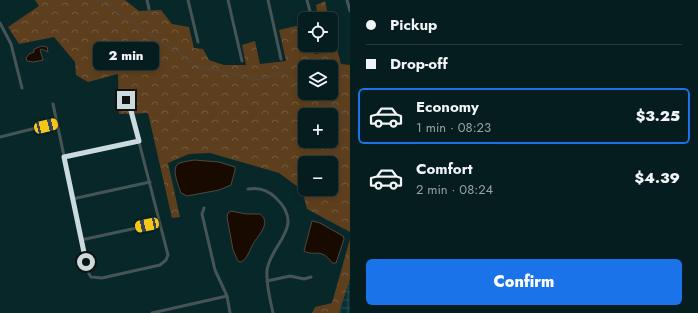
<!DOCTYPE html>
<meta charset="utf-8">
<style>
:root{--surface:#061d1f;--page:#0f2628;--text:#f1f3f6;--muted:#98a2a4;--line:#273b3d;--accent:#1a73e8}
body{margin:0;font-family:Jost,sans-serif;background:var(--page);color:var(--text);height:100vh;display:flex;flex-direction:column;font-size:15px;white-space:nowrap}
*{box-sizing:border-box;margin:0}
p{font-size:13px;color:var(--muted)}
.icon{flex:none;width:22px;height:22px;fill:none;stroke:currentColor;stroke-width:2;stroke-linecap:round;stroke-linejoin:round}
.map{position:relative;flex:1;overflow:hidden}
.drawer{display:flex;flex-direction:column;background:var(--surface);width:348px}
.drawer>*{flex:none}
.top-card{display:grid;align-content:center;height:88px;padding:0 16px;background:var(--surface)}
.buttons{position:absolute;left:298px;top:12px;display:grid;gap:8px}
.buttons a{display:grid;place-items:center;width:40px;height:40px;border-radius:6px;background:var(--surface);box-shadow:0 2px 6px #0003,0 0 0 1px var(--line);font-size:20px}
.end{position:absolute;width:18px;height:18px;margin:-9px;border:5px solid #cbdbdd;background:#111;box-shadow:0 0 0 2px #111}
.from{border-radius:50%}
.bubble{position:absolute;height:28px;border-radius:6px;background:var(--surface);box-shadow:0 2px 6px #0003,0 0 0 1px var(--line);font-size:13px;font-weight:800;line-height:28px;text-align:center}
.car{position:absolute;width:12px;height:24px;margin:-12px -6px;border-radius:5px;box-shadow:0 0 3px 1px #0007;background:linear-gradient(#f5c518 24%,#345 0 40%,#f5c518 0 76%,#345 0 86%,#f5c518 0)}
.top-card b{display:flex;align-items:center;gap:14px;height:38px;font-size:15px}
.top-card b+b{border-top:1px solid var(--line)}
.top-card i{width:10px;height:10px;background:var(--text)}
ul{padding:0;list-style:none}
li{display:flex;align-items:center;gap:12px;height:56px;margin:0 8px 6px;padding:0 8px;border:2px solid transparent;border-radius:6px}
li div{flex:1}
li b{display:block;font-size:15px}
li em{font-style:normal;font-weight:800}
li.selected{border-color:var(--accent)}
li>.icon{width:36px;height:36px;stroke-width:1.5}
.cta{display:flex;gap:8px;margin-top:auto;padding:8px 16px}
.cta a{flex:1;height:46px;border-radius:6px;background:var(--accent);color:#fff;font-size:16px;font-weight:800;line-height:46px;text-align:center}
main{display:flex;flex:1;min-height:0}
.map>svg:first-child{display:block}
.industrial{fill:url(#industrial-grid)}
.forest{fill:url(#forest-crowns);fill-rule:evenodd}
.water{fill:#190a00;stroke:#4e4942}
.lines{fill:none;stroke-linecap:round;stroke-linejoin:round}
.stream{stroke:#4e4942;stroke-width:1}
.minor{stroke:#475455;stroke-width:3}
.route{stroke:#cbdbdd;stroke-width:5}
</style>
<main>
<div class="map">
<svg width="350" height="313" viewBox="0 0 350 313">
<defs>
<pattern id="industrial-grid" width="8" height="8" patternUnits="userSpaceOnUse"><rect width="8" height="8" fill="#053135"/><path d="M0 4h8M4 0v8" fill="none" stroke="#284e52"/></pattern>
<pattern id="forest-crowns" width="20" height="18" patternUnits="userSpaceOnUse"><rect width="20" height="18" fill="#5d3f1e"/><path d="M2 6a3 3 0 1 1 6 0M12 15a3 3 0 1 1 6 0" fill="none" stroke="#735a3e"/></pattern>
</defs>
<rect width="100%" height="100%" fill="#082729"/>
<!-- industrial -->
<path class="industrial" d="M350,279V313H339Z"/>
<!-- forest -->
<path class="forest" d="M35,0H125L139,11L161,10L172,24L189,27L194,48L203,49L209,60L224,65H246L242,45L255,41L260,64L286,61L279,30L305,24V45H313L315,54L323,53L322,45H331V26L341,64L350,65V232L307,209L302,190L279,173L210,153L189,154L168,163L180,217L172,218L148,113L119,114L118,74L88,82L76,75L75,62L54,37L19,44L8,27L39,6ZM305,67H331V93H305ZM305,115H331V141H305ZM305,163H331V189H305Z
M325,1L329,19H318L316,5Z
M350,239V279L339,313H312L315,307L332,303Z"/>
<!-- water -->
<path class="water" d="M42,46L47,47L48,52L42,49L40,50L43,60L33,62L27,61L26,58L29,54L34,52V49Z
M194,160L219,162L235,167V170L231,185L219,190L187,196L181,193C179,187 171,169 178,164C181,162 189,161 194,160Z
M231,211L246,214H260C272,223 258,235 253,244C249,251 248,258 241,262L238,261L233,250L227,217L228,213Z
M312,221L320,223L343,236L344,239L336,263H332C321,247 316,257 304,251Z"/>
<g class="lines">
<!-- stream -->
<path class="stream" d="M98,0L198,66L259,80L280,72L305,88
M313,93L350,116"/>
<!-- minor -->
<path class="minor" d="M147,0L149,9
M188,0L198,42
M228,0L242,61
M268,0L281,59
M307,0L312,19
M347,0L350,11
M0,23L11,44L22,88
M318,45L319,52
M53,104L89,274L91,277L102,278L160,265L166,260L168,255L130,107L126,100
M0,137L56,123
M64,157L139,141
M248,189C259,187 269,191 276,198C306,227 271,243 267,270C266,285 270,299 273,313
M72,199L150,182
M204,208L202,214L215,270L227,296L230,313
M81,240L160,223
M267,281L290,276L304,279L311,277
M152,313L227,296"/>
</g>
<g class="lines">
<!-- route -->
<path class="route" d="M86,262L64,157L139,141L130,107L126,100"/>
</g>
</svg>
<div class="buttons">
<a><svg class="icon" aria-label="locate" viewBox="0 0 24 24"><circle cx="12" cy="12" r="6"/><path d="M12 2v4M12 18v4M2 12h4M18 12h4"/></svg></a>
<a><svg class="icon" aria-label="layers" viewBox="0 0 24 24"><path d="M12 4l9 5-9 5-9-5zM3 14l9 5 9-5"/></svg></a>
<a>+</a>
<a>−</a>
</div>
<i class="end from" style="left:86px;top:262px"></i>
<i class="end" style="left:126px;top:100px"></i>
<div class="bubble" style="left:93px;top:42px;width:66px">2 min</div>
<i class="car" style="left:46px;top:126px;rotate:76deg"></i>
<i class="car" style="left:147px;top:225px;rotate:258deg"></i>
</div>
<section class="drawer">
<div class="top-card">
<b><i class="from"></i>Pickup</b>
<b><i></i>Drop-off</b>
</div>
<ul>
<li class="selected"><svg class="icon" aria-label="car" viewBox="0 0 24 24"><path d="M5 17H2v-5l4-1 3-4h7l3 4 3 1v5h-3M9 17h6M6 11h13"/><circle cx="7" cy="17" r="2"/><circle cx="17" cy="17" r="2"/></svg><div><b>Economy</b><p>1 min · 08:23</p></div><em>$3.25</em></li>
<li><svg class="icon" aria-label="car" viewBox="0 0 24 24"><path d="M5 17H2v-5l4-1 3-4h7l3 4 3 1v5h-3M9 17h6M6 11h13"/><circle cx="7" cy="17" r="2"/><circle cx="17" cy="17" r="2"/></svg><div><b>Comfort</b><p>2 min · 08:24</p></div><em>$4.39</em></li>
</ul>
<div class="cta"><a>Confirm</a></div>
</section>
</main>
